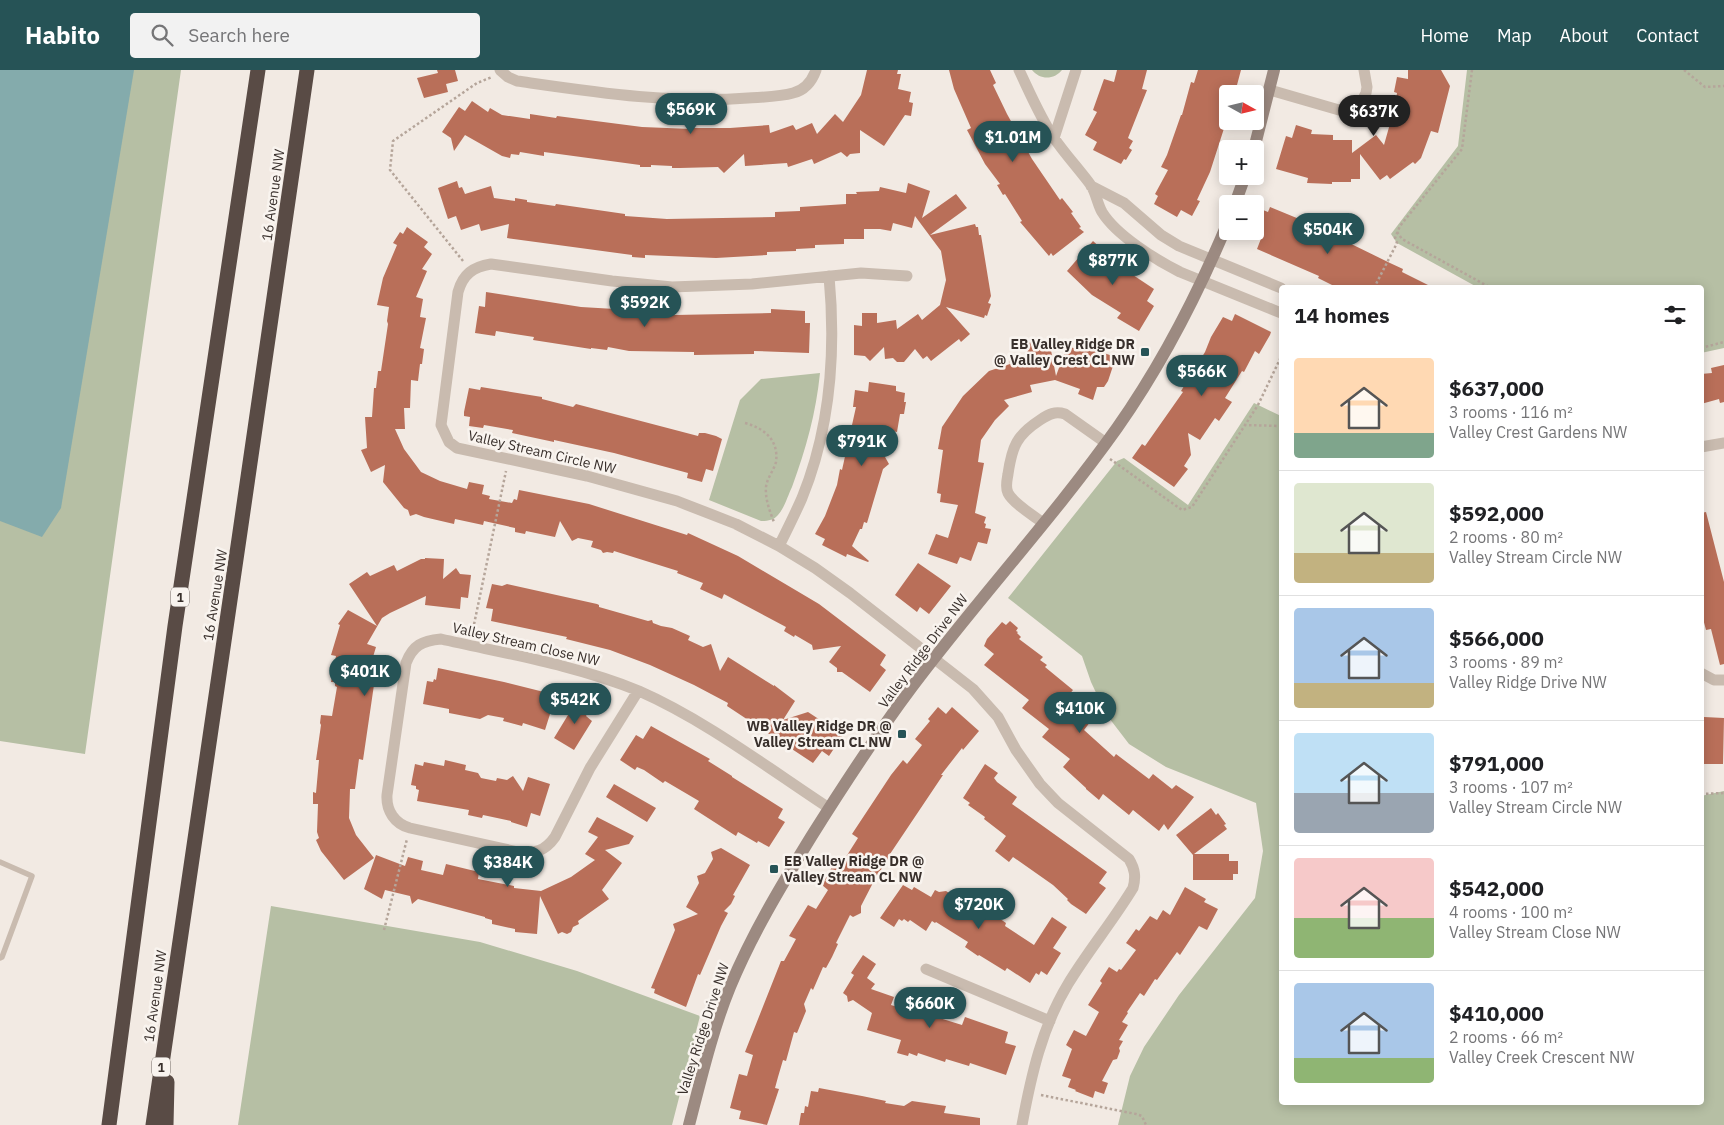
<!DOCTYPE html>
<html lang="en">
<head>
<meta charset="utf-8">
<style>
  :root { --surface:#fff; --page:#f2f2f2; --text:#202124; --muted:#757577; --line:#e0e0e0; --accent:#265356 }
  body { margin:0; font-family:"IBM Plex Sans",sans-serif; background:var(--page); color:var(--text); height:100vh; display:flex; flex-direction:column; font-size:19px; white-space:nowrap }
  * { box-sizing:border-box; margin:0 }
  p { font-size:16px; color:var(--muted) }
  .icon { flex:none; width:28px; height:28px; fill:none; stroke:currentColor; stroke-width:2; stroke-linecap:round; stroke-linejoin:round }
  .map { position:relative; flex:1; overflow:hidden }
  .sheet { position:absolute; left:1279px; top:215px; width:425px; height:820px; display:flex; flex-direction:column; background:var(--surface); border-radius:5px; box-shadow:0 2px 12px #0003 }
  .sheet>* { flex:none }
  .needle { width:32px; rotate:98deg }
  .buttons { position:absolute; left:1219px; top:15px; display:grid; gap:10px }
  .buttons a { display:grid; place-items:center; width:45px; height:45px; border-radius:5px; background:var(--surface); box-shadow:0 2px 12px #0003; font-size:25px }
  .price { position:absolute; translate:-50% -42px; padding:0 11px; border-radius:18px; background:var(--accent); color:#fff; font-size:16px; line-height:32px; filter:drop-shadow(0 1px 2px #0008) }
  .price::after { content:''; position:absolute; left:50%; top:30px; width:15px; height:11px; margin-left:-8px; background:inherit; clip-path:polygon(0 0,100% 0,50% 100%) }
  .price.active { background:#222; color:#fff }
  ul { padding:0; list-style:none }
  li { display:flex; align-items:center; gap:15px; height:125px; padding:0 15px }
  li+li { border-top:1px solid var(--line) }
  li span { display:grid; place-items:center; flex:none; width:140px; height:100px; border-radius:5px; color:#555 }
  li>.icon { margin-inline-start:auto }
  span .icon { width:60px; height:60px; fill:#fffc; stroke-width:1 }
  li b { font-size:21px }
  h2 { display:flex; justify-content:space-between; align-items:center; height:60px; padding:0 15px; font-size:21px }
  header { display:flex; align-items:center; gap:30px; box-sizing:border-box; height:70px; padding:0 25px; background:var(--accent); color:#fff }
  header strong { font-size:24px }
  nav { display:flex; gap:28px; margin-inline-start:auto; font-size:18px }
  .search { width:350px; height:45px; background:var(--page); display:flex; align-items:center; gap:12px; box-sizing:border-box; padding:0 18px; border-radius:5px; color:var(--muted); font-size:19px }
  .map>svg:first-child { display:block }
  .green { fill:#b6bfa4 }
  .water { fill:#84abac }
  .building { fill:#b96f59 }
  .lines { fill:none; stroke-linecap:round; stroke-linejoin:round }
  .path { stroke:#b5a59a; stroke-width:2.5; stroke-dasharray:2.5 2.5; stroke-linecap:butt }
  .lane { stroke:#c9bbaf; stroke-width:5.5 }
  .street { stroke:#c9bbaf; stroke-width:11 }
  .secondary { stroke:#9c8a81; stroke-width:12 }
  .highway { stroke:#594b45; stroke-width:15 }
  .poi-dot { fill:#265356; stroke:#f9f4ef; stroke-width:2 }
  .labels { text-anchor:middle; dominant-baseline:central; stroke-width:5; stroke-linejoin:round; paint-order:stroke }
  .shield { fill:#f9f4ef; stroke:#736b66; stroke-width:1 }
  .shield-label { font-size:12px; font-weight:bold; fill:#39302c }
  .street-label { font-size:14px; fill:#39302c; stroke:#f9f4ef }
  .poi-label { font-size:14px; font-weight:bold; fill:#39302c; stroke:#f9f4ef; text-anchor:end }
</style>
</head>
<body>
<header>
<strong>Habito</strong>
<div class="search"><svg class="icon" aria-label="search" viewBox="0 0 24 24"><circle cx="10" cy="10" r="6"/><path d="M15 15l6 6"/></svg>Search here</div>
<nav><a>Home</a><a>Map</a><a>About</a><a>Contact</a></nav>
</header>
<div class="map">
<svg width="1724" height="1055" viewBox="0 0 1724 1055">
  <rect width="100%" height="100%" fill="#f2eae3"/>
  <path class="green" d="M0 0H181L85 684 0 671Z
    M1032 0H1062C1054 10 1040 10 1032 0Z
    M1467 0H1724V278L1701 283V218L1477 217 1397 173 1391 164 1458 76Z
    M820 303C816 343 806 379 792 417 788 425 785 437 778 445 774 450 768 451 761 451L709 430 740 330 761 309Z
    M1254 333 1281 346V1032H1701V726L1724 721V1055H1118L1130 1006 1144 977 1179 925 1255 828 1263 781 1256 733 1166 697 1129 674 1106 644 1091 612 1082 586 1008 528 1117 391 1124 388 1188 435Z
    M271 836 480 872 577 901 700 946 672 1055H238Z"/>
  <path class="water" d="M0 0H134L61 438 42 467 0 451Z"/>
  <path class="building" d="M437 0H455L458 11 446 14 448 22 424 28 417 8 438 3Z
    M867 0H898L897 4H901L898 19 911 22 909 32 913 33 911 46 905 45 884 76 860 60V83L850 84 847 87 841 82 814 94 812 89 788 97 787 93 745 96 744 84 724 103 718 97 680 98H672V96L651 95V97H640V95L544 82V86L520 82 519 85 511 84 510 88 502 86 465 65 454 81 451 68 442 62 459 37 465 41 472 31 488 42 490 38 502 45 530 49V44L556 48 557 46 642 57 692 59V58H730L769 55 770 63 793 55 796 60 812 53 817 64 835 44 843 52 861 25Z
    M949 0H990L996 13 993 15 1007 44 1032 89 1060 130 1062 128 1073 142 1071 143 1081 157 1079 158 1084 162 1053 186 1051 183 1049 186 1020 152 1022 151 1005 124 1003 125 997 115 1000 114 985 94 967 60 971 58 954 19Z
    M1117 0H1147L1142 19 1147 20 1128 68 1133 71 1129 78 1132 80 1126 90 1124 89 1121 94 1093 80 1097 72 1085 65 1097 42 1093 40 1104 9 1114 12Z
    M1198 0H1241L1237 15 1234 17 1232 24H1228V46L1210 102 1197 130 1200 131 1192 146 1181 140 1177 147 1154 134 1158 126 1155 124 1168 100 1161 97 1167 85 1181 45H1182L1191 12 1194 13Z
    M1408 0H1441L1450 16 1438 63 1431 61 1421 88 1415 94 1413 92 1390 109 1387 105 1380 110 1360 84V109H1351V112H1332V114L1307 113 1308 108 1276 99 1286 66 1292 68 1296 55 1312 60 1311 64 1333 65V70H1352V83L1376 65 1384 75 1395 36 1397 23 1394 22 1397 7 1408 9Z
    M457 111 459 118 462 117 465 124 491 116 494 128 515 131V128L527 130V132L555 136 556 134 625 144V146L667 149 775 147V142L800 141V137L846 134V124H857L856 122 879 121 880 117 906 123 908 113 930 121 922 148 956 124 967 138 930 165 975 154 976 157H978L979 165H981L991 226 988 233 991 234 987 246 985 245 984 248 946 237 970 264 961 272 959 269 931 291 927 286 923 289 915 279 904 292H897L893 288 885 289 884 277 870 291 865 286 854 285V255L862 256V243H877V253L896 250 897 259 918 244 922 250 940 235 946 210 941 181 915 146 912 158 893 153 891 161 880 159H864V169H844V174L815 175V178L796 179V181L767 182V185L716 188 645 185V188L632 187V185L507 168 509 154 481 161 479 154 461 160 456 146 448 149 438 118Z
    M1270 137 1304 151 1303 155 1338 170 1339 168 1390 193 1403 199 1402 202 1434 218H1338L1318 208 1319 206 1257 179 1262 166 1254 163 1263 140 1268 142Z
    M407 157 428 172 424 177 432 184 422 199 427 201 416 227 423 229 420 247 426 248 420 278 424 279 422 294H420L418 311 411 310 410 338H404L405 359H395L404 379 421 402 440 411 467 419 469 412 484 415 482 424 490 426 489 429 512 433 514 429 517 430 519 420 589 434 687 465 688 463 738 486 819 534 886 585 880 595 886 600 870 622 842 602H837V598L829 592 841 576 813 580 812 575 795 565 794 567 784 561 786 557 724 524 722 529 700 519 703 513 677 503 678 501 614 481 613 483 607 482 603 483 601 480 591 477 593 471 578 468 572 471 560 451 555 467 526 461 525 464 515 462V458L484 451 483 455 455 449 454 454 424 447 416 444 410 446 408 440 404 438 383 412 385 395 371 402 361 380 367 378 365 347H372L374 318H376L378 301H381L388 254 387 251 389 237 377 235 383 208 397 175 393 173 400 162 403 164Z
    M1093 171 1116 192 1115 193 1154 219 1147 231 1154 236 1139 261 1117 248 1121 243 1092 225 1067 201Z
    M486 222 581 237 615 239 614 240 675 245 771 243V239L805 241V253H810L809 283 754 281V284L694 285V282L629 281 608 277 607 280 591 278V279L533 270 534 267 496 261 495 266 475 263 479 236 485 237Z
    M1235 244 1271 262 1270 265 1259 284 1255 281 1244 302 1242 301 1225 328 1232 332 1219 351 1215 348 1200 370 1188 363 1191 385 1184 396 1188 399 1174 417 1132 388 1142 374 1145 376 1183 322 1181 321 1205 282 1211 267 1223 247 1232 251Z
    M1037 269 1041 271 1049 270 1056 306 1067 276 1077 279 1079 275 1116 287 1108 311 1104 317H1097L1093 330 1078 324 1080 319 1055 310 1030 315 1032 322 1004 330 1009 336 995 350 981 370 978 392 984 393 975 443 986 447 984 453 986 454 985 458 991 459 987 474 978 472 971 491 960 487 957 494 928 484 936 464 948 468 958 435 940 432 941 424 937 423 943 380 938 379 942 357 963 326 989 301 1010 294 1009 290 1028 284 1026 275 1032 270Z
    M1724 295V332L1720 333 1719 329 1701 334V304L1712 303 1711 298Z
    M869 312 896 316V321L905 323 904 332H906L904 344H900L897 362 892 361 890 370H888L885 387 889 394 883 399 867 453 864 452 862 459H860L852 476 869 491 868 492 847 484 846 487 822 475 825 469 815 464 825 446 837 415 840 399 842 400 856 337H853L855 320 868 322Z
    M481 317 542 327V329L573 337 576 334 698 366 699 363H705L716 366 722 369 713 401 706 399 702 412 687 408 688 403 614 383 554 370V372L512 363 513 360 484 355 483 358 469 356 470 347 464 346V342L469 318 480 320Z
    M1706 442 1724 512V594L1720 595 1711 559 1706 560 1701 541V443Z
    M425 488 444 489 443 509 456 498 460 504 471 505 468 528 461 527 460 539 425 535 426 526 390 543 382 548 367 574 376 577 367 607 375 608 363 690 359 689 355 719H350L349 748 356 765 374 788 344 810 321 781 316 770 319 768 317 762 318 734H313V722L316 723 319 690H316L321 655 320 653 321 645 332 646 337 617 335 616V612H331L336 586 331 585 340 555 338 554 348 540 377 556 349 514 367 502 370 506 394 495 397 501 421 489H425Z
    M918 493 951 516 929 544 920 537 917 542 895 525Z
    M492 514 502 516 507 514 597 534 599 535V537L648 551 652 550 653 553 661 556 672 558 690 566 688 570 703 577 711 574 720 601 728 587 774 616V615L795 631 783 650 808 642 843 665 829 686 822 681 813 693 727 636 728 633 694 615 650 595 610 580 566 569 567 567 491 551 493 539 486 538Z
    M1010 551 1018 558 1016 561 1018 562 1017 563 1021 567 1019 569 1043 587 1040 590 1047 595 1045 597 1073 620 1068 626 1094 647 1084 660 1114 687 1116 684 1149 709 1153 704 1172 719 1176 715 1194 727 1168 760 1164 754 1159 761 1133 740 1129 745 1103 724 1099 730 1086 719V718L1063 697 1070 689 1042 667 1049 659 1022 638 1029 630 984 595 994 584 984 576 987 569 1002 552 1006 555Z
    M438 598 504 612 556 625 545 660 523 653 522 656 503 651 504 648 488 645 480 649 449 643V639L423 634 427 611 433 612 434 609 436 610Z
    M579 627 592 635 586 646 592 651 574 680 554 668Z
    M938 637 946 644 952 637 979 661 963 680 962 678 941 705H943L890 784 891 785 876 807 861 836V843L853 847 850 845 836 873 838 874 832 887 826 898 823 897 813 920 811 918 804 934 806 941 797 963 794 962 786 991 783 990 778 1007 775 1018 779 1019 767 1055 739 1049 741 1041 730 1038 739 1004 747 1006 753 985 745 982 781 891H784L796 869 789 866 808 835 816 839 828 820 822 815 829 802 839 787 844 790 858 768 852 764 891 705 903 690 907 694 922 675 915 669 930 651 928 649Z
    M1704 647 1724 648 1723 694H1701V660H1704Z
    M651 656 710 689 708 691 732 706V707L783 739 778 748 785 752 769 777 758 771 757 773 738 762 736 766 694 739 699 731 665 711 663 713 644 700 637 697 635 700 620 690 636 665 643 669Z
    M445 690 466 695 465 700 478 703 481 708 496 711 497 708 507 710 513 706 523 721 528 707 550 714 540 746 531 743 527 757 511 752V751L483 745 482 748 468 745 469 740 417 731 419 720 416 719V716L411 715 415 694 423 696 424 692 444 696Z
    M985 694 998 703 994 708 997 712 1017 727 1012 734 1107 802 1099 813 1106 818 1086 844 1071 834 1067 830 1068 829 1053 815 1013 787 1009 792 995 781 1006 766 984 749 985 747 968 735 970 733 963 728Z
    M614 714 656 738 647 752 606 727Z
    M1211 738 1216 745 1218 743 1226 754 1224 755 1227 759 1194 784H1229V791H1238V804H1233V810H1193V785L1176 765Z
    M597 747 634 766 629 774 605 780 622 793 602 820 609 829 578 851 579 854 573 857 571 862 567 864 562 862 558 864 540 826 537 864 515 862V859L492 854V850L485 848V847L418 829 412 834 410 826 385 820 382 829 364 819 376 785 405 796 408 787 423 791 421 800 443 805 446 794 479 802 478 809 514 816V818L541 821 571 807 595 790 585 784 598 767 588 762Z
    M721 778 750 795 733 825 735 826 731 834 724 841 728 843 721 856 700 905 698 904 686 937 654 923 655 919 651 918 675 860 673 854 698 844 686 837 699 813 697 806 705 803 713 789 711 782Z
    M903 815 912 820 914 817 931 827 935 820 939 822 946 821 961 831 965 827 978 824 979 829 988 835 986 839 1006 853 1005 856 1034 875 1052 847 1067 857 1053 878 1061 883 1047 905 1041 901 1039 905 1036 903 1030 913 1007 898 1005 901 979 885 978 886 965 877 968 872 936 852 935 853 932 851 926 861 910 850 908 852 904 849 902 851 899 849 894 857 880 848Z
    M1185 817 1206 829 1204 832 1218 839 1207 860 1199 856 1180 885 1177 882 1157 910 1155 909 1144 926 1140 923 1127 942 1128 943 1122 952 1128 955 1119 970 1123 971 1119 978 1120 981 1117 989 1113 990 1102 1011 1108 1013 1104 1024 1095 1021 1093 1028 1075 1021 1076 1020 1068 1017 1071 1009 1062 1006 1072 979 1066 975 1074 960 1086 966 1099 942 1088 935 1102 913 1100 911 1109 897 1117 902 1119 899 1121 900 1136 880 1126 873 1136 859 1139 861 1150 846 1157 850 1163 840 1170 845Z
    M863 885 876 894 867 908 875 914 871 919 894 927 891 935 932 948 933 946 962 955 965 947 1008 962 1005 973 1016 976 1006 1005 970 993 969 996 946 989 945 992 918 983 917 986 909 983 908 986 897 983 901 970 867 960 872 943 853 930 848 932 847 926 843 923 854 905 851 903Z
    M819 1018 862 1026 886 1031 885 1033 904 1036 912 1031 939 1035 946 1036 944 1043 980 1048V1055H799L801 1043H804L805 1036 808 1037 811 1021 818 1022Z"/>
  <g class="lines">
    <path class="path" d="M1684 0 1705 17 1724 16
      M1397 162 1402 169 1491 218
      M463 191 390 100 393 71 477 13 492 7
      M1374 218 1397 173 1395 168 1400 156 1462 79 1472 0
      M1701 278 1724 272
      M745 353C764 358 779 370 776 392 774 400 767 408 766 417 765 429 770 442 774 452
      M1244 355 1281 356
      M1110 389 1182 440 1192 437 1258 335 1281 287
      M472 564 506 401
      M1701 724 1724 723
      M384 860 407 769
      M1041 1025 1136 1044 1142 1046 1146 1055"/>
    <path class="lane" d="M0 792 32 806 2 887 0 888"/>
    <path class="street" d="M500 0 508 7 517 11C594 22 670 34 748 28 762 27 779 27 793 23 805 20 812 11 816 0
      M1019 0C1030 23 1040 47 1054 68 1065 84 1078 98 1090 114 1096 122 1097 133 1102 142 1116 165 1156 190 1180 202L1281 243
      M1270 20 1339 40 1351 39 1361 33 1366 23 1367 17 1364 0
      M1054 68 1076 0
      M1091 116 1124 133 1161 165 1179 176 1281 218
      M907 206 861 203 752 214 672 217 612 211 491 194C473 197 463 204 458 222L441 355 449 372 457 378 587 406 677 431 736 454 779 476 815 498 850 523 973 619 998 647 1016 680 1040 714 1058 733 1129 789C1135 799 1136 807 1133 818 1113 851 1088 881 1068 914 1042 957 1031 1006 1022 1055
      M1701 377 1724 373
      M1043 453C1034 446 1013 433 1008 423 1005 417 1007 410 1008 404 1012 376 1017 365 1040 350 1049 344 1055 341 1065 344L1106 373
      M779 476C787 460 795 444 802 428 831 357 836 281 829 206
      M1701 603 1714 610H1724
      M638 621 590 698 555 767C545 781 535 784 518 782L410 758C395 754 386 741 387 725L406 593C413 575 422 571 441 569 507 584 576 595 639 621 705 650 768 698 829 738
      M926 899 1050 951"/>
    <path class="secondary" d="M1254 79 1274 0
      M1235 134 1245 106
      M689 1055C701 1009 712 961 730 917 752 864 781 816 811 767 843 716 876 665 912 617 978 529 1053 448 1117 358 1162 294 1198 224 1228 152"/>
    <path class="highway" d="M109 1055 175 556 258 0
      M153 1055C204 703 257 352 307 0
      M166 1055 167 1012"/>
  </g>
  <g class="poi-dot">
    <rect x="1140" y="277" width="10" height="10" rx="2.5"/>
    <rect x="897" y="659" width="10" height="10" rx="2.5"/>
    <rect x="769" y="794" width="10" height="10" rx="2.5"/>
  </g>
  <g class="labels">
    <g class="shield">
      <rect x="171" y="517.5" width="18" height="19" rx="4"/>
      <rect x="152" y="987.5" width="18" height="19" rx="4"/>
    </g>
    <g class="shield-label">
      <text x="180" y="527">1</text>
      <text x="161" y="997">1</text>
    </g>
    <g class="street-label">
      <text transform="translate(273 125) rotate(-82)">16 Avenue NW</text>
      <text transform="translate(542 382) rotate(13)">Valley Stream Circle NW</text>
      <text transform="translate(215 525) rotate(-81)">16 Avenue NW</text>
      <text transform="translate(526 574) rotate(13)">Valley Stream Close NW</text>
      <text transform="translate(923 581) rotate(-53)">Valley Ridge Drive NW</text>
      <text transform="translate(155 926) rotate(-82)">16 Avenue NW</text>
      <text transform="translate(703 959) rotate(-72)">Valley Ridge Drive NW</text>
    </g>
    <g class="poi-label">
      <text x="1135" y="274">EB Valley Ridge DR<tspan x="1135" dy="16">@ Valley Crest CL NW</tspan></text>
      <text x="892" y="656">WB Valley Ridge DR @<tspan x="892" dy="16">Valley Stream CL NW</tspan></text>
      <text x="784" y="791" text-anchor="start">EB Valley Ridge DR @<tspan x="784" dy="16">Valley Stream CL NW</tspan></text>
    </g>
  </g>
</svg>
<div class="buttons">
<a><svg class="needle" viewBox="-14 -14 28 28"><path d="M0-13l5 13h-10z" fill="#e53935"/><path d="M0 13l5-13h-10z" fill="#757577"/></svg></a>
<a>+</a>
<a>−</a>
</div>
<b class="price" style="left:691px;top:65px">$569K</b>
<b class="price active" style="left:1374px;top:67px">$637K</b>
<b class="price" style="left:1013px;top:93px">$1.01M</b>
<b class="price" style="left:1328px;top:185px">$504K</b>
<b class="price" style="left:1113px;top:216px">$877K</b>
<b class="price" style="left:645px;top:258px">$592K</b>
<b class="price" style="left:1202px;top:327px">$566K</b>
<b class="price" style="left:862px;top:397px">$791K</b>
<b class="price" style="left:365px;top:627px">$401K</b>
<b class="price" style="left:575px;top:655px">$542K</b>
<b class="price" style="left:1080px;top:664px">$410K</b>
<b class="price" style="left:508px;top:818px">$384K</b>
<b class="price" style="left:979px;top:860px">$720K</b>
<b class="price" style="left:930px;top:959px">$660K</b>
<section class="sheet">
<h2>14 homes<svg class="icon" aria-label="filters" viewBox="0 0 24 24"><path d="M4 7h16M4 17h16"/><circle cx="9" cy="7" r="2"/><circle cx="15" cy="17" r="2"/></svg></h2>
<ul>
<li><span style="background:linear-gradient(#ffd9b3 75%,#7fa58c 0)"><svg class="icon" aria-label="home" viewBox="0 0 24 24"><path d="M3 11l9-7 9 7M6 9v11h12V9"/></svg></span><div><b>$637,000</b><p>3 rooms · 116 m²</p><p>Valley Crest Gardens NW</p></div></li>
<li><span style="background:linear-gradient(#dfe7d0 70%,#c2b280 0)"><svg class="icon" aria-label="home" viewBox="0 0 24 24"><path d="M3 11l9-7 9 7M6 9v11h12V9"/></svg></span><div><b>$592,000</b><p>2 rooms · 80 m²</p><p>Valley Stream Circle NW</p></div></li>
<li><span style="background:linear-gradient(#a9c7e8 75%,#c2b280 0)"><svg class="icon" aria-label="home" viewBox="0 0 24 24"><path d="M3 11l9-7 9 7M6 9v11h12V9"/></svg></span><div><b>$566,000</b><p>3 rooms · 89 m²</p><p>Valley Ridge Drive NW</p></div></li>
<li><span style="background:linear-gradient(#bfe0f5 60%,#9aa5b1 0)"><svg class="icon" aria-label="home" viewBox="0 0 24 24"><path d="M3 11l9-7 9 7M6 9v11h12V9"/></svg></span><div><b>$791,000</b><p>3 rooms · 107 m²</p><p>Valley Stream Circle NW</p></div></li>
<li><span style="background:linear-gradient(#f6c9c9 60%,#8fb573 0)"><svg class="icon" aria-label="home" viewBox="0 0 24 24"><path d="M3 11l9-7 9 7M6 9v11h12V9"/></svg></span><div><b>$542,000</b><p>4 rooms · 100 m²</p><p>Valley Stream Close NW</p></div></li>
<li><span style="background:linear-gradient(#a9c7e8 75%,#8fb573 0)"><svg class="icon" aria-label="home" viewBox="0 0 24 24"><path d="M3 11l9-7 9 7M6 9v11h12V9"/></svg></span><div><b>$410,000</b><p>2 rooms · 66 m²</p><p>Valley Creek Crescent NW</p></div></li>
</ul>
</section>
</div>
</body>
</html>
